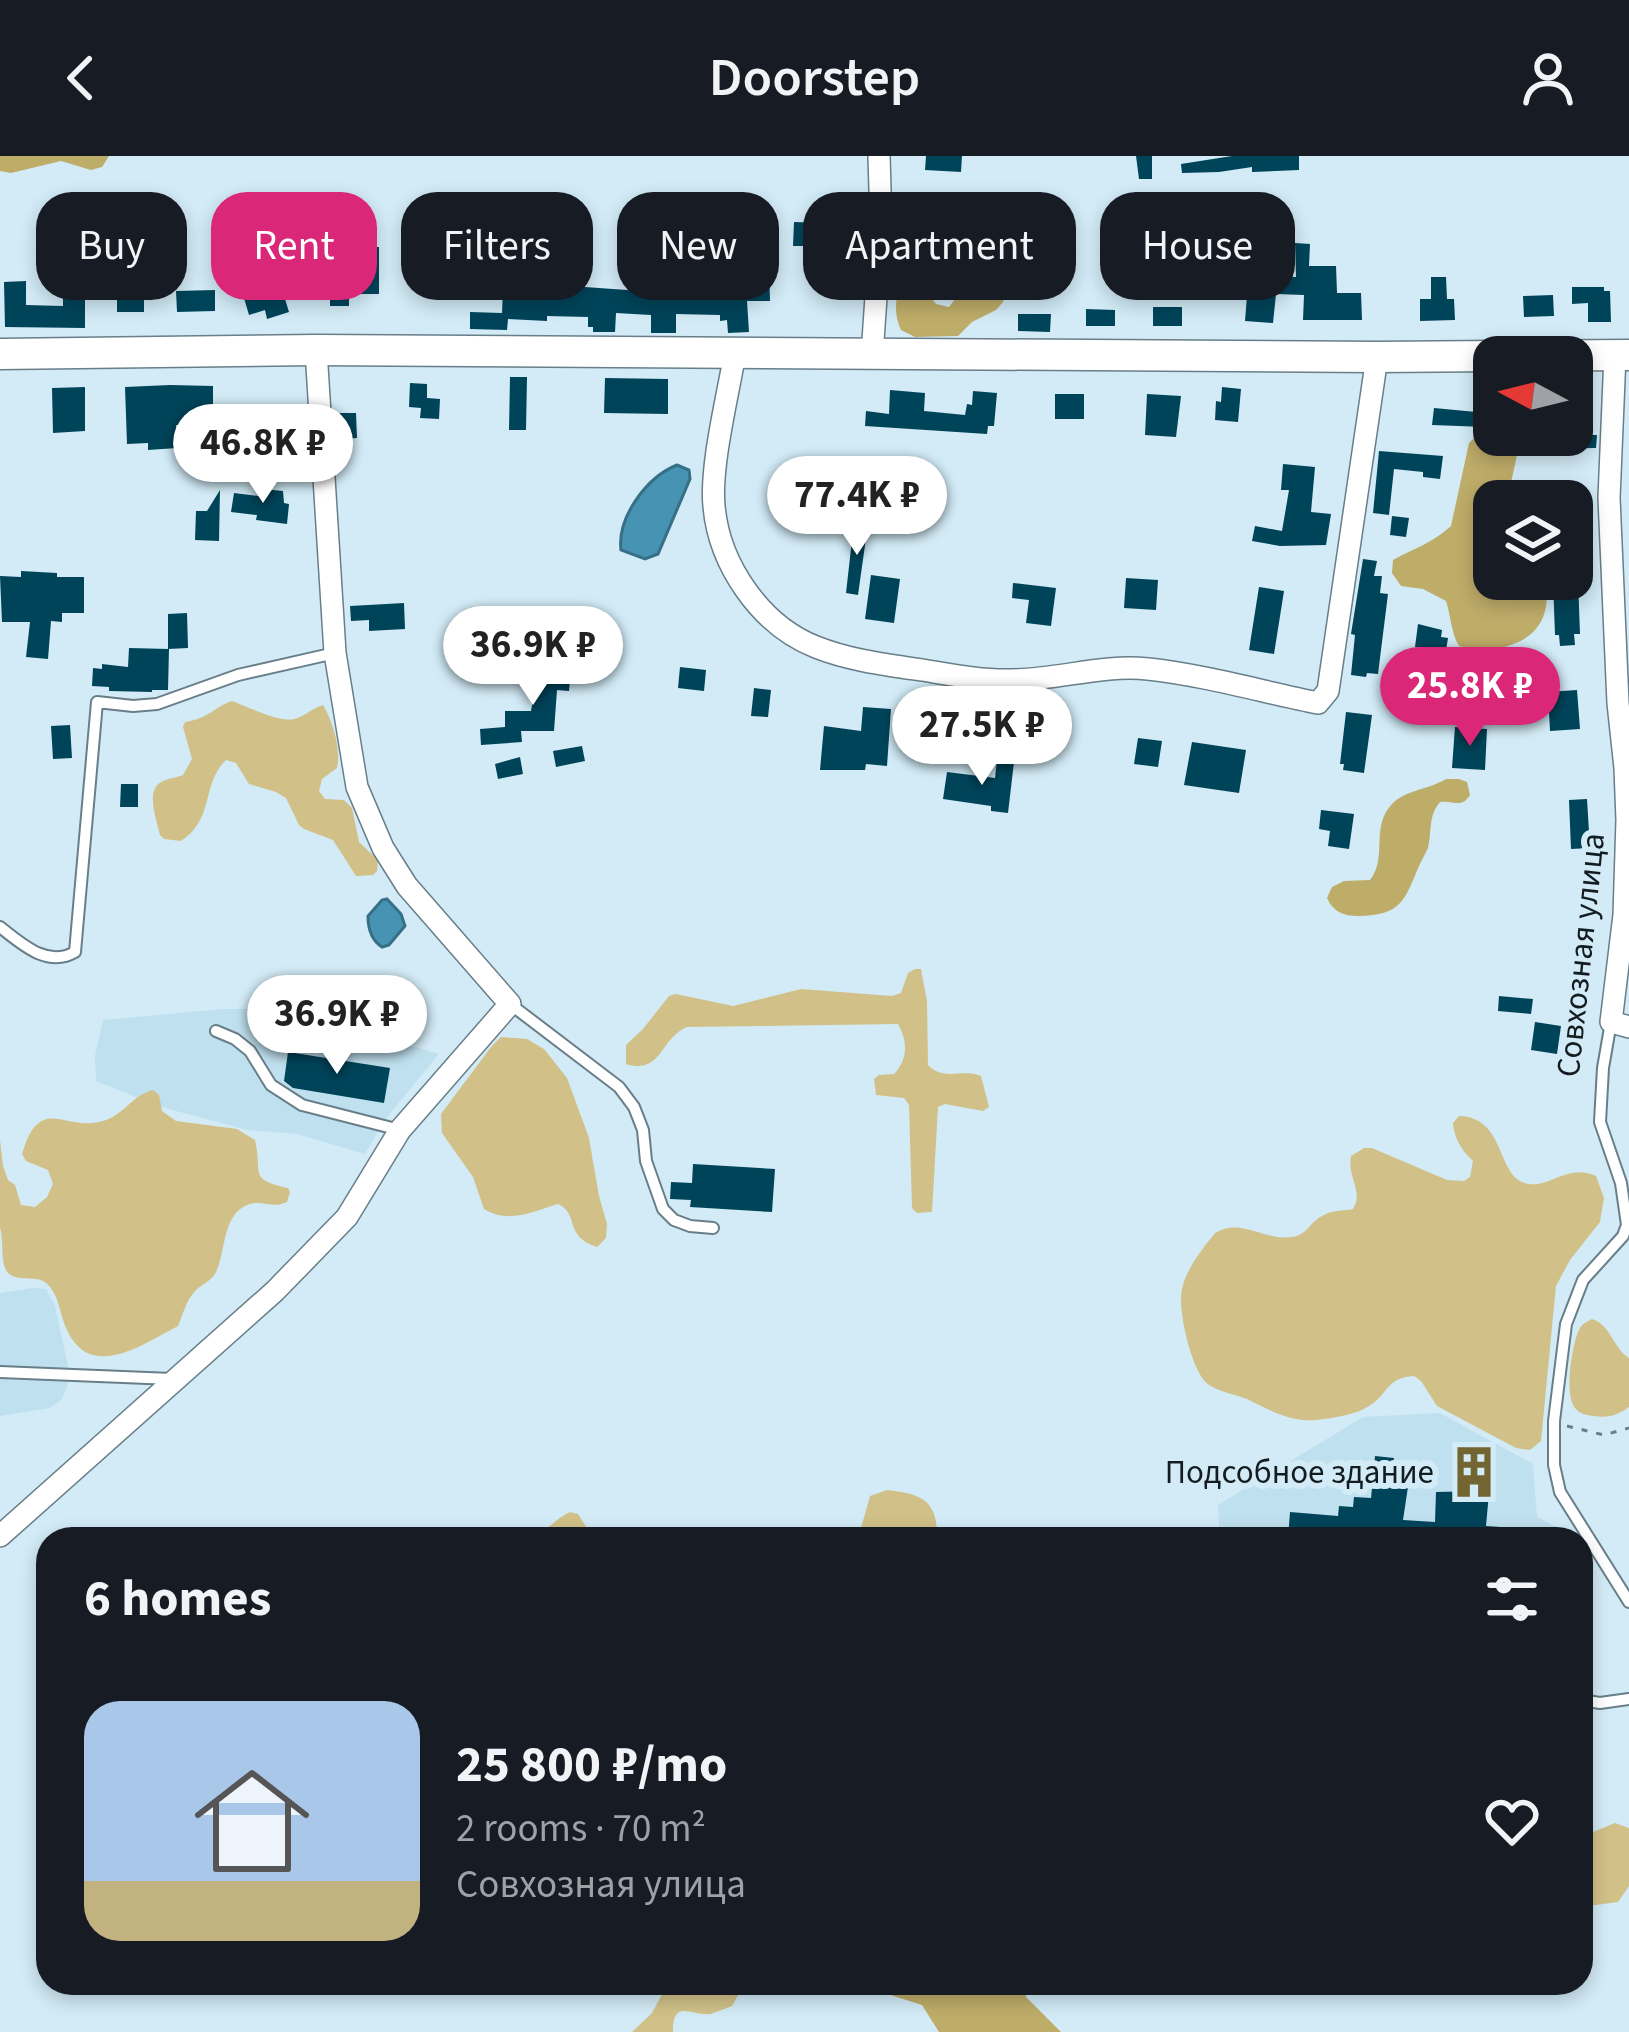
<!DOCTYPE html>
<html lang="en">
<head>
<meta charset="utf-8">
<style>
  :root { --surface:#171b24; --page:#242831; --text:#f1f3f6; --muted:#9ea1a6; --accent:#db2777 }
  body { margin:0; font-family:"Source Sans 3",sans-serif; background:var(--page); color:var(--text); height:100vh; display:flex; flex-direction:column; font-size:45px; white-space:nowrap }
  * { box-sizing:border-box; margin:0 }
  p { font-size:39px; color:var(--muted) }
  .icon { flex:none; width:66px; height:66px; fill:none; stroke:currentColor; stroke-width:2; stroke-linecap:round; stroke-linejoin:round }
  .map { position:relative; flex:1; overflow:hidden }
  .sheet { position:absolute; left:36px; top:1371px; width:1557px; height:468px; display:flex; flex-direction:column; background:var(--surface); border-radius:36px; box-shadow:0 6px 18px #0003 }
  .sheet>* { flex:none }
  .banner { position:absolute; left:36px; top:36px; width:1557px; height:108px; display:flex; gap:24px }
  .needle { width:78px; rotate:277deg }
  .tools { position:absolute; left:1473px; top:180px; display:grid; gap:24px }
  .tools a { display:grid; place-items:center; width:120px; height:120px; border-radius:24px; background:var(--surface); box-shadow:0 6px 18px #0003; font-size:60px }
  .price { position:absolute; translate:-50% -102px; padding:0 27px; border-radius:42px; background:#fff; color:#222; font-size:39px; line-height:78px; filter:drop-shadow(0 3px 6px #0008) }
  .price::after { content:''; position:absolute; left:50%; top:72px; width:36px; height:27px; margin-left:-18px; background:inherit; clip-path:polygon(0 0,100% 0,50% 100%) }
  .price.current { background:var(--accent); color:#fff }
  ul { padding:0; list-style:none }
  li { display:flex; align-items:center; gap:36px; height:300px; padding:0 48px }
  li span { display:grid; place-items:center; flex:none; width:336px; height:240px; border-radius:36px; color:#555 }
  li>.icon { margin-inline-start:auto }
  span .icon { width:144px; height:144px; fill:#fffc; stroke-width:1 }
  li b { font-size:51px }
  h2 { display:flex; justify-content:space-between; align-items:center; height:144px; padding:0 48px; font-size:51px }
  .pill { padding:0 42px; border-radius:36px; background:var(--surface); box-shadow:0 6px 18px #0003; font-size:42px; line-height:108px }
  .pill.current { background:var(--accent); color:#fff }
  header { display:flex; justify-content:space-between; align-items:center; height:156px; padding:0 48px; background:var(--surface); font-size:54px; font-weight:600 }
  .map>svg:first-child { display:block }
  .built { fill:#bfe0ef }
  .green { fill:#d1c188 }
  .forest { fill:#beac69 }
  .water { fill:#4693b3; stroke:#376f87; stroke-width:3 }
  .building { fill:#00445a }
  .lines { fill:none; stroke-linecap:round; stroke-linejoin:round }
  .service-casing { stroke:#687e88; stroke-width:14 }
  .minor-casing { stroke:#687e88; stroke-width:24 }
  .secondary-casing { stroke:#687e88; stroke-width:33 }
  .path { stroke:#6b7c83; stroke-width:3; stroke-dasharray:6 9; stroke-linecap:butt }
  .service { stroke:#fff; stroke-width:10 }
  .minor { stroke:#fff; stroke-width:21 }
  .secondary { stroke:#fff; stroke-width:30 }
  .labels { text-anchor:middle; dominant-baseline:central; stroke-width:12; stroke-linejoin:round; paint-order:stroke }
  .street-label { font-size:33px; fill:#131c20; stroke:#d2ebf6 }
  .poi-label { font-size:33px; fill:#131c20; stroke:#d2ebf6; text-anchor:end }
</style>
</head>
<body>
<header><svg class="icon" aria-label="back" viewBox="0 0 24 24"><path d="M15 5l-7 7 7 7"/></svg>Doorstep<svg class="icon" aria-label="person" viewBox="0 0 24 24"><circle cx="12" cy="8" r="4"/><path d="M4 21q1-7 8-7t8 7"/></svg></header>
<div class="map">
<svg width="1629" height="1876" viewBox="0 0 1629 1876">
  <rect width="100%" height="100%" fill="#d2ebf6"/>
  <path class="built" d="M223 853H285L439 898 384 965 365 998 297 978 248 974 161 951 96 925 95 900 103 864Z
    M33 1132 46 1133 55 1150 68 1210V1228L62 1243 50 1252 0 1260V1137Z
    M1440 1257 1533 1308 1537 1361 1555 1370 1562 1383H1220L1218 1349 1363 1261Z"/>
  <path class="green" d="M232 545C246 550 280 567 294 563 304 561 312 552 323 549 333 566 341 592 337 612L322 623 319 635 325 643 344 644 352 652 359 686 378 704 377 715 373 719 356 720 333 684 304 673 299 669 286 642 276 636 249 628 236 607 226 604C201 628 215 663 181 685L164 683 160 679C157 664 145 636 161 626 168 622 176 622 183 619L192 603 183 571 185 566C210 562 212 552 232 545Z
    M915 813H921L927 845 928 909C944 926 963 912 981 920L989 951 983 955 945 948 938 951 932 1056 917 1057 912 1052 909 949 904 942 876 939 874 923 879 919 894 918C908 903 908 886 898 868L687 871C660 882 662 919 626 908V889L643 873 669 840 676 838 733 850 801 833 892 840 901 837 908 817Z
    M501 881 527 883 544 893 567 922 589 982 599 1040 607 1068 606 1082 597 1091C563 1080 580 1058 558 1048 532 1056 508 1068 484 1053L473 1021 442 977 441 958 491 891Z
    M153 934 159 939 162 955 176 965 237 973 255 984C263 1017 247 1023 288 1032L290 1036 287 1046C273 1053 263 1044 250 1048 222 1056 226 1096 216 1116 212 1125 202 1128 195 1135 186 1145 183 1158 178 1170 143 1188 91 1226 67 1174 60 1160 60 1143 50 1131 39 1116 20 1128 8 1117 0 1108 4 1084 0 1072V984L3 1010 8 1024 15 1029 21 1049 35 1051 47 1041 53 1028 48 1014 26 1005 22 998C41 934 66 979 106 964 125 957 133 939 153 934Z
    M1459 960C1504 961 1497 1015 1522 1026 1547 1037 1565 1006 1596 1020L1604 1042 1600 1066 1570 1104 1556 1130 1541 1285 1530 1294 1516 1292 1437 1250 1421 1225 1414 1220C1385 1222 1389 1238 1369 1250 1357 1258 1339 1261 1324 1263 1297 1268 1277 1258 1253 1246 1239 1238 1223 1238 1209 1229 1192 1218 1177 1153 1182 1133 1186 1113 1203 1092 1215 1077 1241 1061 1264 1085 1292 1081 1308 1079 1310 1065 1324 1059 1332 1054 1343 1055 1353 1053 1364 1035 1347 1022 1351 1000L1364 992H1372L1447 1024 1464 1025 1470 1021 1473 1005C1462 995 1454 982 1453 967Z
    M1592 1163C1611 1169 1613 1192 1629 1202V1251C1616 1260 1608 1262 1593 1260 1586 1259 1580 1258 1575 1252 1564 1239 1572 1191 1578 1176 1582 1167 1585 1167 1592 1163Z
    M887 1334C922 1338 938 1344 937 1383H858L870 1340Z
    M570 1356 578 1358 594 1383H494L509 1376 533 1382C547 1375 555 1363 570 1356Z
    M1615 1667 1629 1672V1730L1618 1746 1581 1751V1681Z
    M668 1827H745L732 1850C731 1851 712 1857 711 1858 690 1860 673 1842 673 1876H632L652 1857Z"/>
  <path class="forest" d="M0 0H109L102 11 91 14 61 5 11 17 0 15Z
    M994 94 1007 99 1009 115 1003 146 996 154 972 166 958 180 915 181 901 174C893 158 894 134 908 123L919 124 936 148 949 151 955 143 950 124 954 112 973 108Z
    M1484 272H1494V279H1512L1517 299 1507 345H1494V423H1538C1546 432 1548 438 1546 450 1540 490 1493 499 1459 490 1451 477 1451 460 1446 445L1423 433 1401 430 1392 417 1393 404C1413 393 1434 386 1451 370L1469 287Z
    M1446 623H1459L1467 626 1470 639C1461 653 1454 644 1440 646 1428 660 1432 675 1428 692 1426 696 1421 706 1419 710 1404 745 1402 759 1358 760 1344 760 1333 756 1327 742L1332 731 1344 725 1370 724C1388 702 1370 671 1392 648 1407 633 1428 634 1446 623Z
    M880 1827H1026V1841L1061 1876H939L922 1849 878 1835Z"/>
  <path class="water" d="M677 309 689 314 690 323 658 398 645 403 621 394C617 361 647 321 677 309Z
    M387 743 401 758 405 770 389 789 382 791C371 784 368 772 368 760L382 744Z
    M343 857 369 860 380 876 377 879 338 869 334 865 335 861Z"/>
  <path class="building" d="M926 0H962L961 16 925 14Z
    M1136 0H1152V23H1139Z
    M1232 0H1299V14L1252 16V11L1219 16 1182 17 1181 8Z
    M466 52H496V95H465V86L442 85V66L465 67Z
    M794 66 827 67 826 90H793Z
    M1295 87 1310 88 1309 110H1336L1337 137H1361L1362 164H1303L1304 139 1276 138 1273 167 1245 165 1247 140 1259 141 1261 119 1296 121Z
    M360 91H379V138H349V150H330V100L360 99Z
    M504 108 543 110V114H548L547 120 586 121 585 131 725 141 726 112 769 110 770 145H747L749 176 728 177 727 164 720 165V159L676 158V177H651V159L616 157 615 176H593V171H588V161L547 160V165L508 163 507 174 470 173V156L502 157Z
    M278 120 289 156 267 163 265 154 249 159 241 132Z
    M117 121H144V156H117Z
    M1431 121H1446L1447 143H1454L1455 164 1420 165V143H1431Z
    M63 124H81V142H85V172L5 171 4 126 26 125V149L63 150Z
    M1572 131H1604V135H1610L1611 166H1588V147L1572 148Z
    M215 134V155L177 156 176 135Z
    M1553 139 1554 160 1524 161 1523 140Z
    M1153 151H1182V170H1153Z
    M1086 153 1115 154V170H1086Z
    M1018 158H1051L1050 176 1018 175Z
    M510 221H527L526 274H509Z
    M605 222 668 223V258L604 257Z
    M410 227 427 228V242L440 243 439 263 420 262 421 252 409 251Z
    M170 229 213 230V251H227L228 320H213L211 269H176L177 292 148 294V287L127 288 125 231Z
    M85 231V275L53 277 52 232Z
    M1222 231 1241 233 1238 266 1215 264 1216 245 1221 246Z
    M890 234 925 237 924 255 965 259 967 248 972 249 973 235 997 237 994 270H988L987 278 865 270 866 255 889 258Z
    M1572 237H1585L1586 279H1597L1596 292 1539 293V279H1572Z
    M1055 238H1084V263H1055Z
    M1147 238 1181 240 1176 281 1145 279Z
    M1434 252 1487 257 1485 271 1432 269Z
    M340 257H356L357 282 341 283Z
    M1379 295 1443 300 1440 323 1423 321V316L1394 313 1389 359 1373 357Z
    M1283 308 1315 311 1311 356 1331 358 1326 389 1280 390 1252 385 1255 370 1282 375 1289 334H1281Z
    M263 333 283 335 284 347 289 348 287 368 256 364 257 359 231 356 234 337 259 340 262 339Z
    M220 334 219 385 195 384 196 355H207Z
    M1392 360 1409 362 1406 381 1390 379Z
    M854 366 868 368 858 439 846 437Z
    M1363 403 1377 405 1374 420H1382L1380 437 1388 438 1378 518 1367 517 1366 521 1351 519 1355 479 1351 478Z
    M21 415 57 417V421H84V457H62V466L51 465 48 503 26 501 30 466H2L0 420 21 421Z
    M871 419 900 423 894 467 865 463Z
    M1126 422 1158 424 1156 454 1124 452Z
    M1578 424 1580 478H1574L1575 489 1560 490 1559 479H1555L1553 425Z
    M1013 427 1056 432 1051 470 1026 467 1029 444 1012 442Z
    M1259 431 1284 435 1274 498 1249 494Z
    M404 447 405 473 369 475V464L351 465 350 450Z
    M187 457 188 492 168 493V458Z
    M1418 468 1442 474 1441 481 1448 482 1445 501 1469 502 1466 536 1448 538 1446 564 1425 563 1426 546 1421 545 1424 492 1415 491Z
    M129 492 169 493 168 534H152V536L109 535V531L92 530 93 512 102 513V508L128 511Z
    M539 508 571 511 569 535 557 534 554 575H521L522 586 481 589 480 573 505 571V555H531Z
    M680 511 706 514 704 535 678 532Z
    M754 532 771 534 768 561 751 560Z
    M1577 534 1580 573 1550 575 1548 536Z
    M863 551 891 553 887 610 866 608 865 614H820L824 570 861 575Z
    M1346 556 1372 559 1364 617 1343 614 1344 608H1340Z
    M1016 568 1045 572 1041 604 1012 601Z
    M70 569 72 602 53 603 51 570Z
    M1455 571 1487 573 1485 614 1452 612Z
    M1138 582 1162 585 1158 611 1134 608Z
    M1192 586 1246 594 1239 637 1184 629Z
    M582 590 585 605 556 611 553 595Z
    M520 601 523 618 498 623 495 608Z
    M997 604 1014 606 1008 657 991 655V650L943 643 947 616 995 622Z
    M121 628H138V651H120Z
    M1587 643 1590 692 1571 693 1569 644Z
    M1321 654 1354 658 1349 693 1328 690 1330 675 1319 673Z
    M1499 840 1533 843 1531 858 1498 855Z
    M1535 866 1561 870 1557 898 1531 894Z
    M288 896 390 912 384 947 293 932 284 925Z
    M693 1008 775 1013 772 1056 690 1051 691 1044 670 1043 671 1026 692 1027Z
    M1375 1300 1394 1302 1392 1322 1409 1324 1403 1364 1435 1366 1436 1336 1481 1335 1489 1337 1486 1370 1515 1372V1383H1288L1290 1356 1338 1360 1339 1350 1353 1351 1354 1341 1371 1342Z"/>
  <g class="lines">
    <g class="service-casing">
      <path id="service" d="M0 771C22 788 47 812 75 796L97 546 133 550 157 548 238 519 335 497
        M510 848 619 931 634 951 643 974 646 1005 663 1053 674 1064 690 1070 713 1072
        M1611 866 1603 912 1600 966 1621 1027 1627 1069 1623 1080 1583 1124 1566 1168 1554 1265V1309L1560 1336 1629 1446
        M216 875 235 883 250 895 271 929 302 949 400 974
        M0 1216 172 1223
        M1581 1544 1600 1547 1629 1543"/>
    </g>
    <g class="minor-casing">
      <path id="minor" d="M735 197C728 239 710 310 714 350 719 408 760 469 816 491 848 504 887 509 922 514 952 519 982 525 1012 524 1058 524 1102 508 1148 513 1204 519 1263 536 1318 547L1328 535 1377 201
        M872 199 881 69 879 0
        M1615 199 1609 342 1618 547 1625 612 1627 664 1624 759 1611 866 1629 871
        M0 1380 275 1135 347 1061 400 974 510 848 407 730 383 692 357 631 335 497 316 194"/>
    </g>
    <g class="secondary-casing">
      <path id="secondary" d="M0 198 316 194 1377 201 1629 199"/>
    </g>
    <path class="path" d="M1567 1270 1604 1279 1629 1272"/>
    <use href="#service" class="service"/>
    <use href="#minor" class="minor"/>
    <use href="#secondary" class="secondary"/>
  </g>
  <defs>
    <g id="building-bare" transform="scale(4.14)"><path d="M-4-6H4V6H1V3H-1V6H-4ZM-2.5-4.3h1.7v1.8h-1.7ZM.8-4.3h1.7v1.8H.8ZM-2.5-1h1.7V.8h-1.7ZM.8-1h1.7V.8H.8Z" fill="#736532" stroke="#d2ebf6" stroke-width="2.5" paint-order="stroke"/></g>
  </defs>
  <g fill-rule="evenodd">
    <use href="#building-bare" x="1474" y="1316"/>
  </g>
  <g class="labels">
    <g class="street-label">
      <text transform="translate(1581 799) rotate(-84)">Совхозная улица</text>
    </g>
    <g class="poi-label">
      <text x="1434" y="1316">Подсобное здание</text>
    </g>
  </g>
</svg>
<div class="tools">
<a><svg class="needle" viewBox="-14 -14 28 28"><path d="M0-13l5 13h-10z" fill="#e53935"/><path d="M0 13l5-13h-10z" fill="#9ea1a6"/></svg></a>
<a><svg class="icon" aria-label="layers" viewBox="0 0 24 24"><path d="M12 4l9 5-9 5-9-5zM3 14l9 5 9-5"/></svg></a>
</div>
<b class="price" style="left:263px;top:350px">46.8K ₽</b>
<b class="price" style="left:857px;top:402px">77.4K ₽</b>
<b class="price" style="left:533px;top:552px">36.9K ₽</b>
<b class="price current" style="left:1470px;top:593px">25.8K ₽</b>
<b class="price" style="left:982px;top:632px">27.5K ₽</b>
<b class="price" style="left:337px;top:921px">36.9K ₽</b>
<div class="banner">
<a class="pill">Buy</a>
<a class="pill current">Rent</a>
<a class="pill">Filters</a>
<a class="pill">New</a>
<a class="pill">Apartment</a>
<a class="pill">House</a>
</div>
<section class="sheet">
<h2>6 homes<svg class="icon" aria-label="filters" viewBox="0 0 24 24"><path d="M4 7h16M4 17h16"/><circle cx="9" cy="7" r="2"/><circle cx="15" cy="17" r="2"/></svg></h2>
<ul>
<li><span style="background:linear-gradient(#a9c7e8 75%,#c2b280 0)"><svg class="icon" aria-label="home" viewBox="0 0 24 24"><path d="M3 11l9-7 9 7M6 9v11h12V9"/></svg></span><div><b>25 800 ₽/mo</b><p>2 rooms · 70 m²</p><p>Совхозная улица</p></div><svg class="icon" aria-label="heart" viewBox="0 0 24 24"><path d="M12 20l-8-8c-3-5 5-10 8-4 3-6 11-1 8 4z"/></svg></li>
</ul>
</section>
</div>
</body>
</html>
